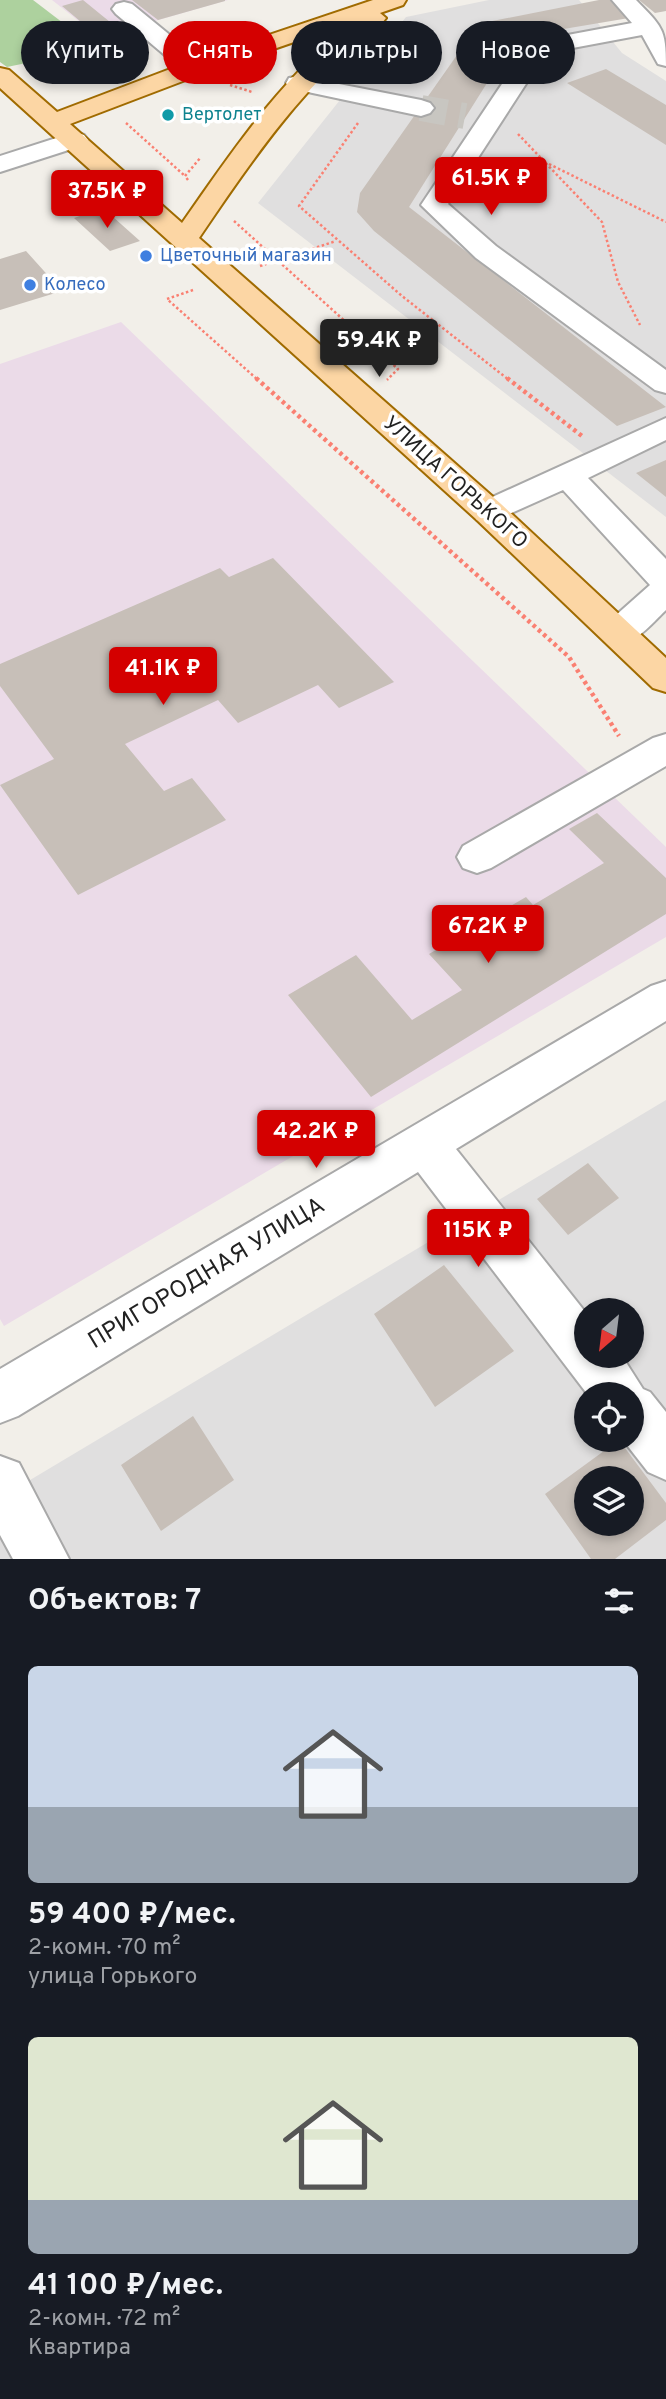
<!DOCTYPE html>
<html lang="ru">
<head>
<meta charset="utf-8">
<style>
  :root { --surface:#171b24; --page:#242831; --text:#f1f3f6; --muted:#9ea1a6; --accent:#d40000 }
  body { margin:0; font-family:Overpass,sans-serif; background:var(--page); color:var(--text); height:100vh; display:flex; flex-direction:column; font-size:26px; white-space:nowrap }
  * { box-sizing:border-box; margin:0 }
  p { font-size:23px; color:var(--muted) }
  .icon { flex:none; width:38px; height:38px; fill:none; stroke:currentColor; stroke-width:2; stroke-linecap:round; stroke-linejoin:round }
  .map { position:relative; height:1559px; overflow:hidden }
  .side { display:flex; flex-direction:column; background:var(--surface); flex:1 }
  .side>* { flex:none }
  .banner { position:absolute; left:21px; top:21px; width:625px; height:63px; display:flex; gap:14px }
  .needle { width:46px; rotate:208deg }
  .fabs { position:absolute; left:574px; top:1298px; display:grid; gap:14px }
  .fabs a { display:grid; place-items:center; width:70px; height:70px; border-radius:50%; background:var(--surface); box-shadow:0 4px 10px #0003; font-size:35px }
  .price { position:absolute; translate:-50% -60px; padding:0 16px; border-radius:7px; background:var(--accent); color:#fff; font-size:23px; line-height:46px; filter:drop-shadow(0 2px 4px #0008) }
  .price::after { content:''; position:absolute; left:50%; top:42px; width:21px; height:16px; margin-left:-10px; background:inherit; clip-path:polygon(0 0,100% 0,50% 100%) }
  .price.on { background:#222; color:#fff }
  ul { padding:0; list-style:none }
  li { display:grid; align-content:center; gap:14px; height:371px; padding:0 28px }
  li span { display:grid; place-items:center; height:217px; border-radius:10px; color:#555 }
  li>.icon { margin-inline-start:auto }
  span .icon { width:126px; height:126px; fill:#fffc; stroke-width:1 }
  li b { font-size:30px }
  h2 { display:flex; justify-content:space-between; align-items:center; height:84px; padding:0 28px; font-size:30px }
  .chip { padding:0 24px; border-radius:32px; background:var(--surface); box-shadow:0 4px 10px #0003; font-size:24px; line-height:63px }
  .chip.on { background:var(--accent); color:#fff }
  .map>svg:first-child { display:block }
  .residential { fill:#e0dfdf; fill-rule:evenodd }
  .industrial { fill:#ebdbe8 }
  .forest { fill:#add19e }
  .building { fill:#c7bfb8; fill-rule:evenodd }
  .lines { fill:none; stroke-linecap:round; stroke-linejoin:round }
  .minor-tunnel { stroke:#c8c6c1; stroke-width:26; stroke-dasharray:26 13; stroke-linecap:butt }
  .minor-casing { stroke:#a9a9a9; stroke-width:4 }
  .major-casing { stroke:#a06b00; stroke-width:4 }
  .path-far1 { stroke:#fa8072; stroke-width:2.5; stroke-dasharray:2.5 2.5; stroke-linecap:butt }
  .path { stroke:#fa8072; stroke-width:4.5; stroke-dasharray:3.5 3.5; stroke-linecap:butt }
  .minor { fill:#fff; fill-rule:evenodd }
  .major { fill:#fcd6a4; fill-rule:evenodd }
  .culture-dot { fill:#0f9aa8; stroke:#fff; stroke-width:2.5 }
  .shop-dot { fill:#3f7fe0; stroke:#fff; stroke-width:2.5 }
  .labels { text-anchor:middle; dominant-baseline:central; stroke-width:7; stroke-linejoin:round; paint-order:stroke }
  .far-culture-label { font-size:18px; fill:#0d838f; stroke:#fff; text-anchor:start }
  .far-shop-label { font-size:18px; fill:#366cbe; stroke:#fff; text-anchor:start }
  .street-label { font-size:21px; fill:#222; stroke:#fff }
  .near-street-label { font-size:24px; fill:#222; stroke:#fff }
</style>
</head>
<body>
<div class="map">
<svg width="666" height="1559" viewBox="0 0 666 1559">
  <rect width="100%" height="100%" fill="#f2efe9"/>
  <path class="residential" d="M489 0H579L622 53 666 81V517L258 203 406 17Z
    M666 1100V1559H0V1498ZM586 1311H632V1356H586ZM586 1395H632V1440H586ZM586 1479H632V1524H586Z"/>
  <path class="industrial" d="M52 0H228L99 37Z
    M121 322 666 847V937L4 1326 0 1319V364Z"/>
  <path class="forest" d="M0 0H33L88 42 65 55 7 67 0 62Z"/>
  <path class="building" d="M83 0 121 31 99 37 62 6Z
    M132 0H225V1L158 20Z
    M599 0H615L635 17 516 37 409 207 666 407 617 426 374 231 357 212 360 193 469 38 487 22Z
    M639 0H666V11L655 13Z
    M606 69 666 105V145L567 83Z
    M103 208 140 241 110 251 74 218Z
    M26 251 62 291 0 310V259Z
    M666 460V497L636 473Z
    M273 558 394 682 339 708 318 685 238 723 218 700 125 744 164 791 192 778 226 820 78 895 0 785 54 759 0 686V664L220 568 229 577Z
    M597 813 666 878V914L371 1097 288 995 356 955 412 1020 462 990 429 954 526 897 533 905 604 863 569 829Z
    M588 1163 619 1198 568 1235 537 1199Z
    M444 1265 514 1351 435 1407 374 1314Z
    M193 1416 234 1480 161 1531 121 1465Z
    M619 1440 666 1503V1520L615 1559H591L545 1494ZM586 1479H632V1524H586Z"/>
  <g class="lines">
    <path class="minor-tunnel" d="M421 108 465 116"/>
    <g class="minor-casing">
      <path id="minor" d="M612 0H636C662 27 666 28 666 66L658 64 642 35 546 53 448 204 496 246 666 370V393L655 390 476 258 421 205 530 42 632 23Z
        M124 2 132 4 204 63 207 68 204 73H186L116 14 112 9 116 4Z
        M298 76 421 100 430 103 434 108 430 113 421 116 289 88 286 83 289 78Z
        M75 132 84 135 88 140 84 145 0 172V156Z
        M666 418V440L588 478 666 559V610C648 627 633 649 606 642L601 633 606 624 650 585 563 490 489 523 477 520 472 512 477 504Z
        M666 734V766L491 868 477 873 463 868 457 857 463 846 653 738Z
        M666 981V1021L456 1149 586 1313V1356H622L643 1389 650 1392 666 1412V1480L648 1472 623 1440H632V1395H588L418 1172 18 1416 0 1423V1369L651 986Z
        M0 1456 19 1463 69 1559H13L0 1535Z"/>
    </g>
    <g class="major-casing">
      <path id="major" d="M373 0H406L403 5 380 13 386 18 382 23C305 82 253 158 199 238L501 504 666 658V692L653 688 477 520 0 88V68L9 70 57 112 186 63ZM355 21C283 75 233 150 182 223L70 124 204 73Z"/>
    </g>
    <path class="path-far1" d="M64 68 80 82
      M230 85 252 92
      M126 123 185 176
      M358 123 299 206 402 296 509 380
      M518 134 602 222 618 282 640 325
      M549 164 666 222
      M188 180 185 176 201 157
      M234 221 398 369 387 380
      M260 266 336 241
      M193 290 167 299 258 380"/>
    <path class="path" d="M256 378 569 657 619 736
      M507 378 582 436"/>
    <use href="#minor" class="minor"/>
    <use href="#major" class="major"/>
  </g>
  <circle class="culture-dot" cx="168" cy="115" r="7"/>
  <g class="shop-dot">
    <circle cx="146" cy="256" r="7"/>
    <circle cx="30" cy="285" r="7"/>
  </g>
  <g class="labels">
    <g class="far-culture-label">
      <text x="182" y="115">Вертолет</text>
    </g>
    <g class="far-shop-label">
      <text x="160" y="256">Цветочный магазин</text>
      <text x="44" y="285">Колесо</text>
    </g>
    <g class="street-label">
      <text transform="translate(455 483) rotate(42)">УЛИЦА ГОРЬКОГО</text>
    </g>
    <g class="near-street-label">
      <text transform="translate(207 1274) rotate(-31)">ПРИГОРОДНАЯ УЛИЦА</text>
    </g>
  </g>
</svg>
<div class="fabs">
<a><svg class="needle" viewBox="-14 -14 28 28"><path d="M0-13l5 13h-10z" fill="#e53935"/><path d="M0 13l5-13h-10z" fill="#9ea1a6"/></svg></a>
<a><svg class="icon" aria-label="locate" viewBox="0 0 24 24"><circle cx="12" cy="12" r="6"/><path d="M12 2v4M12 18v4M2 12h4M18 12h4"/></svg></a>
<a><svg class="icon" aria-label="layers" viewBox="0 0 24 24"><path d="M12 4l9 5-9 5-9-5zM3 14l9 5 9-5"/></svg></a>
</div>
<b class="price" style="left:491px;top:217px">61.5K ₽</b>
<b class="price" style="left:107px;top:230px">37.5K ₽</b>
<b class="price on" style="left:379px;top:379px">59.4K ₽</b>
<b class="price" style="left:163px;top:707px">41.1K ₽</b>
<b class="price" style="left:488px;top:965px">67.2K ₽</b>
<b class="price" style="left:316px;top:1170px">42.2K ₽</b>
<b class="price" style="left:478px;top:1269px">115K ₽</b>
<div class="banner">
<a class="chip">Купить</a>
<a class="chip on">Снять</a>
<a class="chip">Фильтры</a>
<a class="chip">Новое</a>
</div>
</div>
<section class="side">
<h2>Объектов: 7<svg class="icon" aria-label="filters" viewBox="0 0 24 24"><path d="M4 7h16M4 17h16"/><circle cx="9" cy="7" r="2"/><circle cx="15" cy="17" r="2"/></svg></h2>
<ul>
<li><span style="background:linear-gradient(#c9d6e8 65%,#9aa5b1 0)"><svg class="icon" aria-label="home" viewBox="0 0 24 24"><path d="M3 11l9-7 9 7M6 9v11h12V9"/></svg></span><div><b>59 400 ₽/мес.</b><p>2-комн. · 70 m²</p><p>улица Горького</p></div></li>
<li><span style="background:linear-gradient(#dfe7d0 75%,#9aa5b1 0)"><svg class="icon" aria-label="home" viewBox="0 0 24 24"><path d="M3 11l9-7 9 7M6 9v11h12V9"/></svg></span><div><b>41 100 ₽/мес.</b><p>2-комн. · 72 m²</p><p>Квартира</p></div></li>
</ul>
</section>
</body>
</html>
